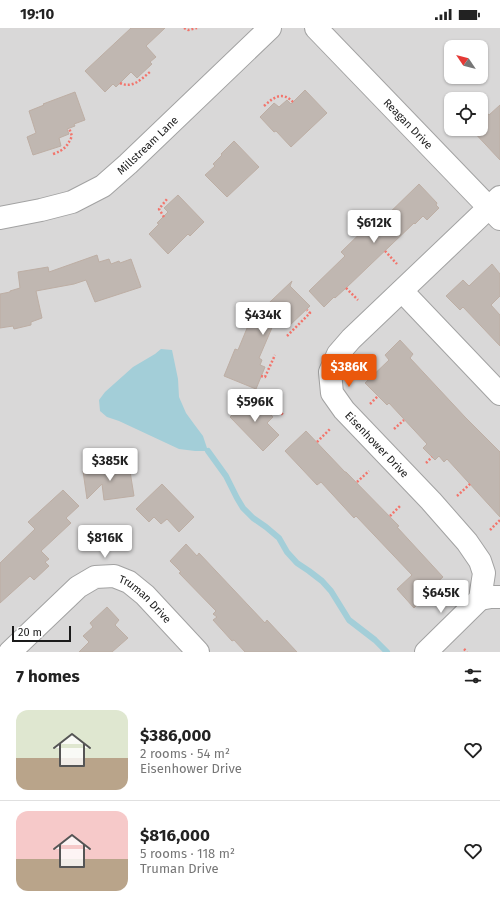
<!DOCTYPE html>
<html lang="en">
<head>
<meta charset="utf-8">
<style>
  :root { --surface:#fff; --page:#f2f2f2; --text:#222; --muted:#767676; --line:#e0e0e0; --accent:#ea580c }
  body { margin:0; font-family:"Fira Sans",sans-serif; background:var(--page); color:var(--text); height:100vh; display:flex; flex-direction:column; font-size:15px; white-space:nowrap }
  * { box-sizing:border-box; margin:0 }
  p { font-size:13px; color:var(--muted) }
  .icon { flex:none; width:22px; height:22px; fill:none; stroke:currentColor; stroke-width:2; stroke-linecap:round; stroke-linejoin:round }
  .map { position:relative; height:624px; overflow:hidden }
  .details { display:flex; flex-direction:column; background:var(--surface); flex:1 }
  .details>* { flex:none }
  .needle { width:26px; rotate:305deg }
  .fabs { position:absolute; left:444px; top:12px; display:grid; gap:8px }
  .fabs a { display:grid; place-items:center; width:44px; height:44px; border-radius:8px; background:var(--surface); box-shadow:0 1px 3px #0004; font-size:20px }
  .scale { position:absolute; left:12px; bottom:10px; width:59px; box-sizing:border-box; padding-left:4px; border:2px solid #1b1b1b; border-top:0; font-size:11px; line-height:14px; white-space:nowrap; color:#1b1b1b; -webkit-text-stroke:3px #fff; paint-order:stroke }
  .price { position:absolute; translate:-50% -34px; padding:0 9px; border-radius:4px; background:#fff; color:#222; font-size:13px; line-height:26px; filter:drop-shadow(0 1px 2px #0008) }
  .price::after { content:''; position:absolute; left:50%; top:24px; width:12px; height:9px; margin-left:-6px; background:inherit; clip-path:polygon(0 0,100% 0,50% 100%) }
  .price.on { background:var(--accent); color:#fff }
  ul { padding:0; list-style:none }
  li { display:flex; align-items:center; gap:12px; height:100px; padding:0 16px }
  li+li { border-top:1px solid var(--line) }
  li span { display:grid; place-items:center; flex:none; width:112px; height:80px; border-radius:12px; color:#555 }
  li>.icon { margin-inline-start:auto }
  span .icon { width:48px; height:48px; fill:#fffc; stroke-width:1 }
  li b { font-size:17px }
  h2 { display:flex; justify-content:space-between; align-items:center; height:48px; padding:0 16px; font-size:17px }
  .status { display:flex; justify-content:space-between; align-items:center; height:28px; padding:0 20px; background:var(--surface); direction:ltr }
  .status svg { height:11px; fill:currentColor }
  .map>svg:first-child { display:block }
  .residential { fill:#d9d8d8; fill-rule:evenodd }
  .water { fill:#a3ced8 }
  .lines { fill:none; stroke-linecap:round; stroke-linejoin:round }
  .stream { stroke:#a3ced8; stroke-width:6 }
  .building { fill:#c0b7b1; stroke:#bdaea4 }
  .minor-casing { stroke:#a2a2a2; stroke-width:24 }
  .path { stroke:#f2756c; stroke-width:2.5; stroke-dasharray:2 2; stroke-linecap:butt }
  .minor { stroke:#fff; stroke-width:22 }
  .labels { text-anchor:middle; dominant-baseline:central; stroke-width:3; stroke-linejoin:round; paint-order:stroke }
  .street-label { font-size:11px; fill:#1b1b1b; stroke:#fff }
</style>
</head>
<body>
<div class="status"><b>19:10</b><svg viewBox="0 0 49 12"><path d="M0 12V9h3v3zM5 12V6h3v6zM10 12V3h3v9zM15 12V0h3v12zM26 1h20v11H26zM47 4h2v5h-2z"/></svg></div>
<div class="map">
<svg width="500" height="624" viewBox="0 0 500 624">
  <rect width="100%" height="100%" fill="#ece8e1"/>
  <path class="residential" d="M0 0H500V624H0ZM451 19H481V49H451ZM451 71H481V101H451Z"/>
  <path class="water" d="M161 321 172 322 178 351 179 369 186 385 194 396 203 408 208 423H195L179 421 119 393 107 389 100 383 99 372 105 364 133 339 155 326Z"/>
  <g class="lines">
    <path class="stream" d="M208 423 226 448 237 470 243 480 253 490 266 499 279 510 287 524 297 535 309 543 322 553 331 563 349 592 375 612 387 624"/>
  </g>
  <path class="building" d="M131 0H165L146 18 156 29 150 34 152 36 137 50 131 44 116 59 113 56 105 64 85 43Z
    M305 62 327 85 291 119 276 103 274 104 260 89 274 75 279 79 287 72 291 76Z
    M75 64 85 92 74 96 75 98 67 101 69 106 59 110 61 118 33 127 27 109 36 105 29 83 44 77 43 76Z
    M500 77V132L471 101H481V78L489 87Z
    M234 113 259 139 227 169 205 147 215 138 213 136 222 127 221 126Z
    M419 156 437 175 436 177 439 180 427 192 423 188 415 196 414 195 346 260 335 270 334 269 324 279 309 263 345 228 341 224 375 191 379 195Z
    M178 167 204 194 190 208 188 206 168 226 149 206 159 196 157 195 168 184 164 180Z
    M97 227 99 234 109 231 111 236 119 233 120 235 131 231 141 259 95 274 86 252 74 256 36 263 42 290 31 294V297L14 301 13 298 0 300V266L10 264V263L20 260 18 244 48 239 49 244Z
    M492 236 500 246V268L491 277 500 287V318L463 279 460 282 446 268 463 252 469 258Z
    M292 253 290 258 310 278 288 299 277 288 259 330 262 332 260 337 265 339 256 361 224 348 235 321 238 322 250 293Z
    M400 312 413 326 410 330 465 389 500 424V489L447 431 444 434 439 428 435 432 423 420 427 416 389 375 387 377 365 355 389 332 385 327Z
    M252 367 273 389 267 395 279 407 263 423 230 389Z
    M306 403 345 444H346L399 498 397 499 443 549 431 560 432 562 414 580 397 561 412 547 356 488 354 490 321 454 317 457 285 423Z
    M129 437 134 468 104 472 102 456 87 471 83 443Z
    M162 456 194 489 179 504 167 491 161 496 154 489 149 494 136 481Z
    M63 462 79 478 66 490 71 495 41 523 49 531 45 534 49 538 34 552 30 548 0 575V535L35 501 28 494Z
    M186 516 197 528 199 525 265 595 267 592 297 624H245L234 612 232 613 213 592 217 589 213 586 216 583 179 545 181 544 170 533Z
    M107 579 119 592 115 597 128 610 112 624H79L89 614 83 608 93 599 90 595Z"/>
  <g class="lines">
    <g class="minor-casing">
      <g id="minor">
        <path id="s1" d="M316 0 500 191"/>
        <path id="s2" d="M500 169 351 311 338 326 330 344 332 365 344 382 431 473 467 514 480 533 484 545 480 571 491 569H500"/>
        <path id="s3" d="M0 190 41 182 72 174 103 158 128 136 270 0"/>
        <path d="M402 263 500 366"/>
        <path id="s4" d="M10 624 78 559 95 549 114 548 129 554 145 567 198 624"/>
        <path d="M426 624 480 571"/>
      </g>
    </g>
    <path class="path" d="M184 0 188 2 197 0
      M120 55C133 61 141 51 150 44
      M264 78C274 69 282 63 293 74
      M53 126C64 122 67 119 72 108L69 100
      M164 189 159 181 167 171
      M385 223 397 236
      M346 260 358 272
      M287 308 310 285 307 282
      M261 348 265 349 275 327
      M370 376 378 368
      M262 379 270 372 284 388
      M394 401 404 392
      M317 414 330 401
      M426 435 432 429
      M357 454 369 443
      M457 468 470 456
      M390 488 401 477
      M490 502 500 492
      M424 569 427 572 425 574 427 576H430L445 562
      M464 621 467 624"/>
    <use href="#minor" class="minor"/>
  </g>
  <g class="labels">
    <g class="street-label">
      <text stroke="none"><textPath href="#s1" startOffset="133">Reagan Drive</textPath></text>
      <text stroke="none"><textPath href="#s3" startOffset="169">Millstream Lane</textPath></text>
      <text stroke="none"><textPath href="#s2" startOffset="335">Eisenhower Drive</textPath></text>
      <text stroke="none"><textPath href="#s4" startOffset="172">Truman Drive</textPath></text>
    </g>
  </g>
</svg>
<div class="fabs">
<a><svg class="needle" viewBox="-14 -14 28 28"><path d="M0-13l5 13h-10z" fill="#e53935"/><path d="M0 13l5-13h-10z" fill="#767676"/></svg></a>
<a><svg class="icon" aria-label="locate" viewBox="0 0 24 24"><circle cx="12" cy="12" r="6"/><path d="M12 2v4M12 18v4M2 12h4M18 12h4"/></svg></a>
</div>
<div class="scale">20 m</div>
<b class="price" style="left:374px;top:216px">$612K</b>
<b class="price" style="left:263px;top:308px">$434K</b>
<b class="price on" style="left:349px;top:360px">$386K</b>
<b class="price" style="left:255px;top:395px">$596K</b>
<b class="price" style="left:110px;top:454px">$385K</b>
<b class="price" style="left:105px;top:531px">$816K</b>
<b class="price" style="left:441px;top:586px">$645K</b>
</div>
<section class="details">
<h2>7 homes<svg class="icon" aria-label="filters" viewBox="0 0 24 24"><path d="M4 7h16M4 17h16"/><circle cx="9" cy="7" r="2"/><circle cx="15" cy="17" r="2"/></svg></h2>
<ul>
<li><span style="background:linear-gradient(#dfe7d0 60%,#b9a48a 0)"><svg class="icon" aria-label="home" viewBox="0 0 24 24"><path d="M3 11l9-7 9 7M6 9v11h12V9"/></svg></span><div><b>$386,000</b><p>2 rooms · 54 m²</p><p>Eisenhower Drive</p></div><svg class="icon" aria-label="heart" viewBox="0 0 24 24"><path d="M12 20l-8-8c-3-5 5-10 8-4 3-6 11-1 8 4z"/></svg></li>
<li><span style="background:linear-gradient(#f6c9c9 60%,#b9a48a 0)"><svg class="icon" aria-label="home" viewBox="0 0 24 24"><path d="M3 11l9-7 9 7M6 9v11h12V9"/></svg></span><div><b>$816,000</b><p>5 rooms · 118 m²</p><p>Truman Drive</p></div><svg class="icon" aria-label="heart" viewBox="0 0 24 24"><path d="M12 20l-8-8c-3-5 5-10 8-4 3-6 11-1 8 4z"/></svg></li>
</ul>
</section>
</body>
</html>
